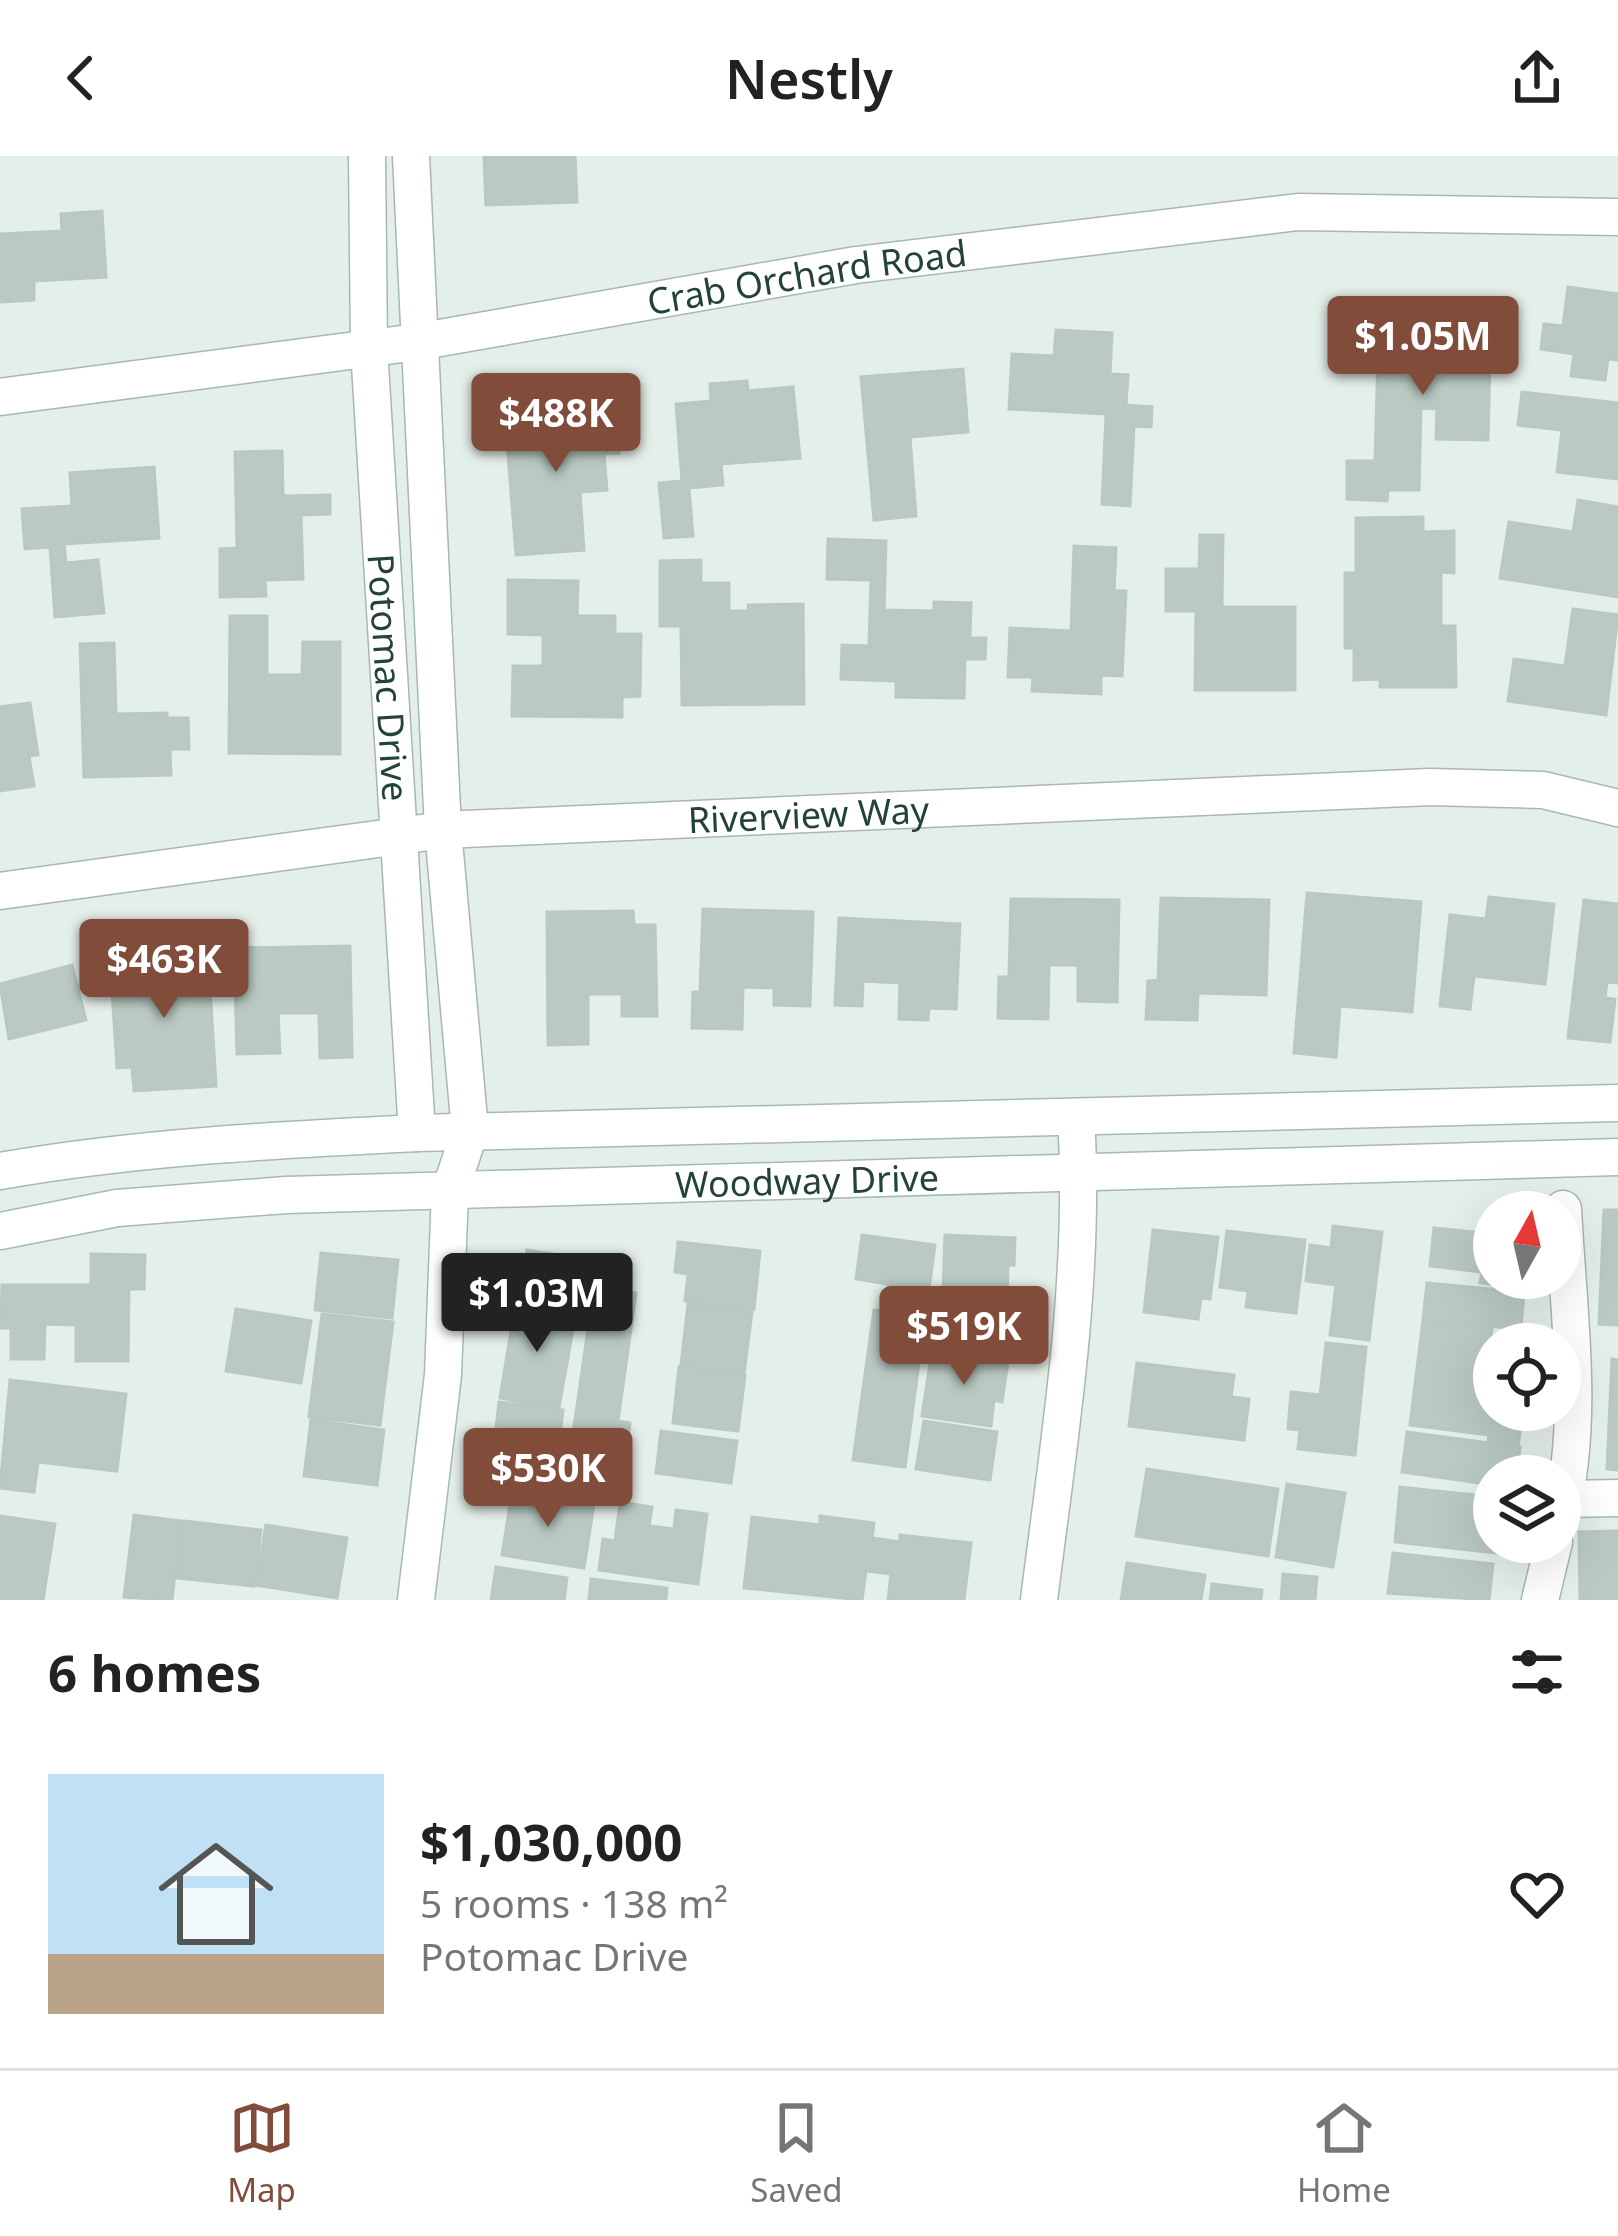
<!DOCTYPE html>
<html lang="en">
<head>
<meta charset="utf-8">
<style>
  :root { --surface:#fff; --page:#f2f2f2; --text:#222; --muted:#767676; --line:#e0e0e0; --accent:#824c3b }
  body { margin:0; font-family:"Noto Sans",sans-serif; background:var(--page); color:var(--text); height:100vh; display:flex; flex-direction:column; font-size:45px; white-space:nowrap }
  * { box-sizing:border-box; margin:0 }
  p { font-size:39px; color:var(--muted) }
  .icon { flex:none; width:66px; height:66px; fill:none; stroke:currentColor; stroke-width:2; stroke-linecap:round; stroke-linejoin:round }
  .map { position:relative; height:1444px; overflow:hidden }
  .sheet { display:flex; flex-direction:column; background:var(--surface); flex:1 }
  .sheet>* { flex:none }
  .needle { width:78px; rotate:8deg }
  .controls { position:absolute; left:1473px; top:1035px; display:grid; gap:24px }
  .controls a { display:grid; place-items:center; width:108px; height:108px; border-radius:50%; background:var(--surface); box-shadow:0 12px 48px #0002; font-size:60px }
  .price { position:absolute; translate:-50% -102px; padding:0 27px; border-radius:12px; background:var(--accent); color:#fff; font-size:39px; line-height:78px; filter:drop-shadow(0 3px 6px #0008) }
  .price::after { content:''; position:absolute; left:50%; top:72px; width:36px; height:27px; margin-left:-18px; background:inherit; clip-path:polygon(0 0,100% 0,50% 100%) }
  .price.active { background:#222; color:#fff }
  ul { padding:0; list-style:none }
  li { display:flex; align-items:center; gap:36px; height:300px; padding:0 48px }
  li span { display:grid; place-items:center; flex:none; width:336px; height:240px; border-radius:0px; color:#555 }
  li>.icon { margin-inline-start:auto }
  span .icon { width:144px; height:144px; fill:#fffc; stroke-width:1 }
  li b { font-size:51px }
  h2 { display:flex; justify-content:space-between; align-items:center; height:144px; padding:0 48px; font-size:51px }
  header { display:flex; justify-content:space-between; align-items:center; height:156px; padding:0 48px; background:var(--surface); font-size:54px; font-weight:600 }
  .menu { display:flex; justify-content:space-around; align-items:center; height:168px; border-top:3px solid var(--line); background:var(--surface); font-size:33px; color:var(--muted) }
  .menu a { display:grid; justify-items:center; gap:6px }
  .menu .active { color:var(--accent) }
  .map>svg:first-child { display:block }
  .building { fill:#bacac3; stroke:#b7c9c1; stroke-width:3 }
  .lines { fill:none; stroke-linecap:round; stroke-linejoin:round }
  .street-casing { stroke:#a7b8b1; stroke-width:39 }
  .secondary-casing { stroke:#a3bbb2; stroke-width:39 }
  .street { stroke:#fff; stroke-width:36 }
  .secondary { stroke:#fff; stroke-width:36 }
  .labels { text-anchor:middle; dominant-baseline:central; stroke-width:12; stroke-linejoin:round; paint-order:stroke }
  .street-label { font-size:36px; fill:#234239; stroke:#f6fbf8 }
</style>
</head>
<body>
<header><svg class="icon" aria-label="back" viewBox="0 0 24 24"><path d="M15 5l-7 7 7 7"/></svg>Nestly<svg class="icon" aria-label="share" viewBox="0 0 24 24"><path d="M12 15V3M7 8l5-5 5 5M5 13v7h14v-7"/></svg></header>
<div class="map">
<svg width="1618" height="1444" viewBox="0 0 1618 1444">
  <rect width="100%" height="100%" fill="#e5efea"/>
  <path class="building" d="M484 0H575L577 46 486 49Z
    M102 55 106 121 34 125V144L0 146V78L62 75 61 58Z
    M1568 131 1618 138V204L1608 203 1605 224 1571 220 1574 198 1541 193 1544 168 1563 170Z
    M1379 164 1491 167 1488 284 1436 283 1437 253 1421 252 1419 334H1388L1387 345 1347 343V305H1375Z
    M1056 174 1112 177 1110 218 1128 219 1126 249 1152 251 1151 271 1134 270 1130 350 1102 348 1106 258 1009 253 1012 198 1054 200Z
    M963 213 968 276 910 281 916 360 874 364 861 221Z
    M747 225 748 235 793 231 800 302 721 308 723 329 689 332 693 380 664 382 659 327 682 325 676 248 711 245 710 228Z
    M1522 236 1618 247V323L1557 316 1562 274 1518 269Z
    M616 253 619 297 604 298 607 334 580 336 584 394 516 399 505 261Z
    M282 295 283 340 330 339V358L301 359 303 423 265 424 266 440 220 441V393L237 392 235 296Z
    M154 311 159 382 64 388 66 407 98 404 104 457 55 461 50 391 25 393 22 353 72 350 70 317Z
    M1578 344 1618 351V441L1500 422 1509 366 1573 376Z
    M1423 361V376L1454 375V417L1441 416V470H1455L1456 531H1380V523L1354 524V492H1345V417H1356V362Z
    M1200 379H1223L1222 451H1295V534H1195L1196 455H1166V413H1199Z
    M828 383 886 385 884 454 934 455V446L971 447 970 482H986L985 503H965L964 542 896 541V525L841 523 842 489 869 490 871 424 827 423Z
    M1074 390 1116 392 1114 435H1126L1122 520 1101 519V538L1032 535 1033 521H1008L1010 472 1071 475Z
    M701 404V427H729V455H749L748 449 803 448 804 548 682 549 681 470H660V405Z
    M508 424 578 425 577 460H615V478H641L640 540 622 541V561L512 560 513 510H543V479L508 478Z
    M1573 453 1618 459 1606 559 1508 545 1514 503 1565 510Z
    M230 460H267V519H302L303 486H340V598L229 597Z
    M114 487 116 558 167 557V562H188L189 593H170L171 619 84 621 80 488Z
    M30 547 38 599 29 600 34 630 0 635V551Z
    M1307 737 1421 746 1412 856 1340 850 1336 901 1294 897Z
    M1489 741 1554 748 1545 828 1474 820 1470 853 1440 850 1450 759 1486 763Z
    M1161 742 1269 744 1266 839 1198 837 1197 864 1146 863 1148 825 1158 824Z
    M1011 743 1119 744 1117 846 1078 845V809H1049L1048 863 998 862 999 821H1009Z
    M1584 744 1618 748V827L1607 826 1605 842 1615 843 1610 886 1568 882Z
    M703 753 813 756 810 850 774 849V832L743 831 742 873 692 872 693 836H700Z
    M633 755 634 769H655L657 860H622V838H588V888L548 889 547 756Z
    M839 762 960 768 956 853 929 852 928 864 899 863 900 827 863 825 862 850 835 849Z
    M350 790 352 901 320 902 319 857H278L280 897 237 898 234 792Z
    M208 798 216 930 134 935 132 911 117 912 110 804Z
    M72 809 86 864 9 883 0 828Z
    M1604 1054H1618V1169L1599 1168Z
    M1333 1070 1382 1076 1369 1184 1330 1179 1336 1129 1306 1125 1310 1089 1331 1092Z
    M1434 1072 1494 1078V1122H1527L1525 1132 1480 1127 1482 1116 1430 1110Z
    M1153 1074 1218 1081 1210 1143 1201 1142 1198 1163 1144 1156Z
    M1227 1075 1305 1084 1296 1157 1246 1151 1248 1135 1220 1131Z
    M862 1079 935 1089 905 1311 853 1304 874 1154 885 1155 888 1128 856 1123Z
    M945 1079 1015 1082 1014 1109H1008L1007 1139 943 1137Z
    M678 1086 760 1095 754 1153 685 1145 688 1118 675 1116Z
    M527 1094 585 1103 578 1150 507 1139 511 1110 524 1112Z
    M321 1097 398 1104 392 1162 315 1154Z
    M91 1098 145 1099 144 1133H129L128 1205H76V1169L45 1168 44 1203H11V1172H1L2 1129H91Z
    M597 1110 622 1113 619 1135 636 1137 618 1265 630 1267 624 1314 569 1306Z
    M1427 1127 1524 1136 1521 1173 1423 1164Z
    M939 1137 1008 1145 1001 1201 932 1193Z
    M516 1144 567 1152 563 1171 573 1173 559 1252 500 1242Z
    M688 1148 752 1156 744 1217 681 1209Z
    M236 1153 311 1165 301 1227 226 1215Z
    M322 1158 393 1166 380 1269 309 1261Z
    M1423 1164 1492 1173 1488 1201 1494 1202V1254H1523L1518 1290 1488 1286 1489 1279 1410 1269Z
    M1326 1187 1366 1191 1355 1299 1298 1293 1300 1274 1288 1273 1291 1236 1320 1239Z
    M932 1194 1008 1206 1002 1246 994 1244 991 1270 922 1260Z
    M1612 1203 1618 1204V1314L1607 1313Z
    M1137 1207 1234 1219 1231 1241 1249 1243 1244 1284 1129 1270Z
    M679 1211 745 1219 738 1275 673 1267Z
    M10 1224 126 1238 117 1315 38 1306 34 1336 0 1332Z
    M499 1246 563 1254 557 1304 508 1298 509 1283 495 1281Z
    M311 1264 384 1274 377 1329 304 1320Z
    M924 1265 997 1276 990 1324 916 1313Z
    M661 1275 737 1285 731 1327 656 1317Z
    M1407 1276 1520 1291 1517 1320H1494V1329L1402 1316Z
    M1147 1313 1278 1333 1268 1400 1136 1380Z
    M1287 1328 1345 1337 1333 1411 1276 1401Z
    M1400 1331 1494 1341 1497 1397 1395 1386Z
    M512 1336 594 1348 584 1412 502 1399Z
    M620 1346 652 1351 649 1370 674 1373 676 1354 707 1358 698 1428 599 1414 603 1383 615 1385Z
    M134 1359 181 1365 172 1444 124 1441Z
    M0 1360 55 1368 43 1444H0Z
    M820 1360 874 1367 872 1382 900 1386V1379L971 1387 964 1444H888L891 1418 866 1415 862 1444 744 1432 752 1361 820 1369Z
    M184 1365 261 1374 254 1430 177 1422Z
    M266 1369 347 1382 337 1442 256 1429Z
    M1618 1375V1444H1580L1579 1376Z
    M1393 1397 1493 1408 1489 1444 1388 1437Z
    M1127 1407 1205 1419 1201 1444H1121Z
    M496 1411 567 1422 564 1444H491Z
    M1283 1418 1317 1421 1315 1444H1281Z
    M591 1423 667 1432 666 1444H589Z
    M1212 1428 1262 1434 1261 1444H1210Z"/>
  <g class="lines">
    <g class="street-casing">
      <g id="street">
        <path id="s1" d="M367 0 369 192 417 977"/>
        <path d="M411 0 443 674 470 975"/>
        <path id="s2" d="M0 241 417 186 856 109 1298 56 1618 61"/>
        <path id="s3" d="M0 735 443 674 1430 631 1543 634 1618 652"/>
        <path d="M1565 1343 1618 1342"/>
        <path d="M1560 1362C1585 1262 1568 1154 1563 1053"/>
        <path d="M1039 1444C1059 1284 1086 1123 1076 961"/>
        <path d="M1540 1444 1554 1386"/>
      </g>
    </g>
    <g class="secondary-casing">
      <g id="secondary">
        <path d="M0 1015C138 991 277 984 417 977L1618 947"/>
        <path id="s4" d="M0 1075 117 1052 286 1039 1618 1001"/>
        <path d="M416 1444 443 1219 450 1035 470 975"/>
      </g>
    </g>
    <use href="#street" class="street"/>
    <use href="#secondary" class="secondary"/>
  </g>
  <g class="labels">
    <g class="street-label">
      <text stroke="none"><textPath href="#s2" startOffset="816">Crab Orchard Road</textPath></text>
      <text stroke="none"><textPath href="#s1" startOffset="522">Potomac Drive</textPath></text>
      <text stroke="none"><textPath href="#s3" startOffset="813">Riverview Way</textPath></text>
      <text stroke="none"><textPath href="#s4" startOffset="810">Woodway Drive</textPath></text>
    </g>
  </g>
</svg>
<div class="controls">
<a><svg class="needle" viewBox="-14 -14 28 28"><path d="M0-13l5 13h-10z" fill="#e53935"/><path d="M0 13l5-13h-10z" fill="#767676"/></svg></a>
<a><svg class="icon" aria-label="locate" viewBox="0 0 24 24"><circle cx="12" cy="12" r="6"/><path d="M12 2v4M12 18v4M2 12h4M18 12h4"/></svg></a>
<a><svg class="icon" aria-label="layers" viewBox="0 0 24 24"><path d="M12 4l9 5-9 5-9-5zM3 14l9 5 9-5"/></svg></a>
</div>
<b class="price" style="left:1423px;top:242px">$1.05M</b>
<b class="price" style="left:556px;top:319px">$488K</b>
<b class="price" style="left:164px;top:865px">$463K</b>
<b class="price active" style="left:537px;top:1199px">$1.03M</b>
<b class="price" style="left:964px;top:1232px">$519K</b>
<b class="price" style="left:548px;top:1374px">$530K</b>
</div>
<section class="sheet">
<h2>6 homes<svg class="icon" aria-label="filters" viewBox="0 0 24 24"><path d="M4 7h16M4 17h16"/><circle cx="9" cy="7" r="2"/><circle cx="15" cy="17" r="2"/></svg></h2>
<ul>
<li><span style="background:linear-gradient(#bfe0f5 75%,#b9a48a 0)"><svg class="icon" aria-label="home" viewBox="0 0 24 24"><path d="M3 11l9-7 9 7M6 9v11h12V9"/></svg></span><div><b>$1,030,000</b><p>5 rooms · 138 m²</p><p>Potomac Drive</p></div><svg class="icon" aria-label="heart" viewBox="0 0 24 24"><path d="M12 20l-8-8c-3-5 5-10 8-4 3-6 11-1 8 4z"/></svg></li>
</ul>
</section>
<nav class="menu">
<a class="active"><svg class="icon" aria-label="map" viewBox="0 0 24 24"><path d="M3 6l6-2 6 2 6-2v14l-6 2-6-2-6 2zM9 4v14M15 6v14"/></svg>Map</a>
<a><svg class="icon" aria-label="saved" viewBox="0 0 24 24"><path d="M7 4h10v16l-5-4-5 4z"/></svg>Saved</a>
<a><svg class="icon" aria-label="home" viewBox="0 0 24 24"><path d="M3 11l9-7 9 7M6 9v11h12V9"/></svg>Home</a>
</nav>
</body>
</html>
